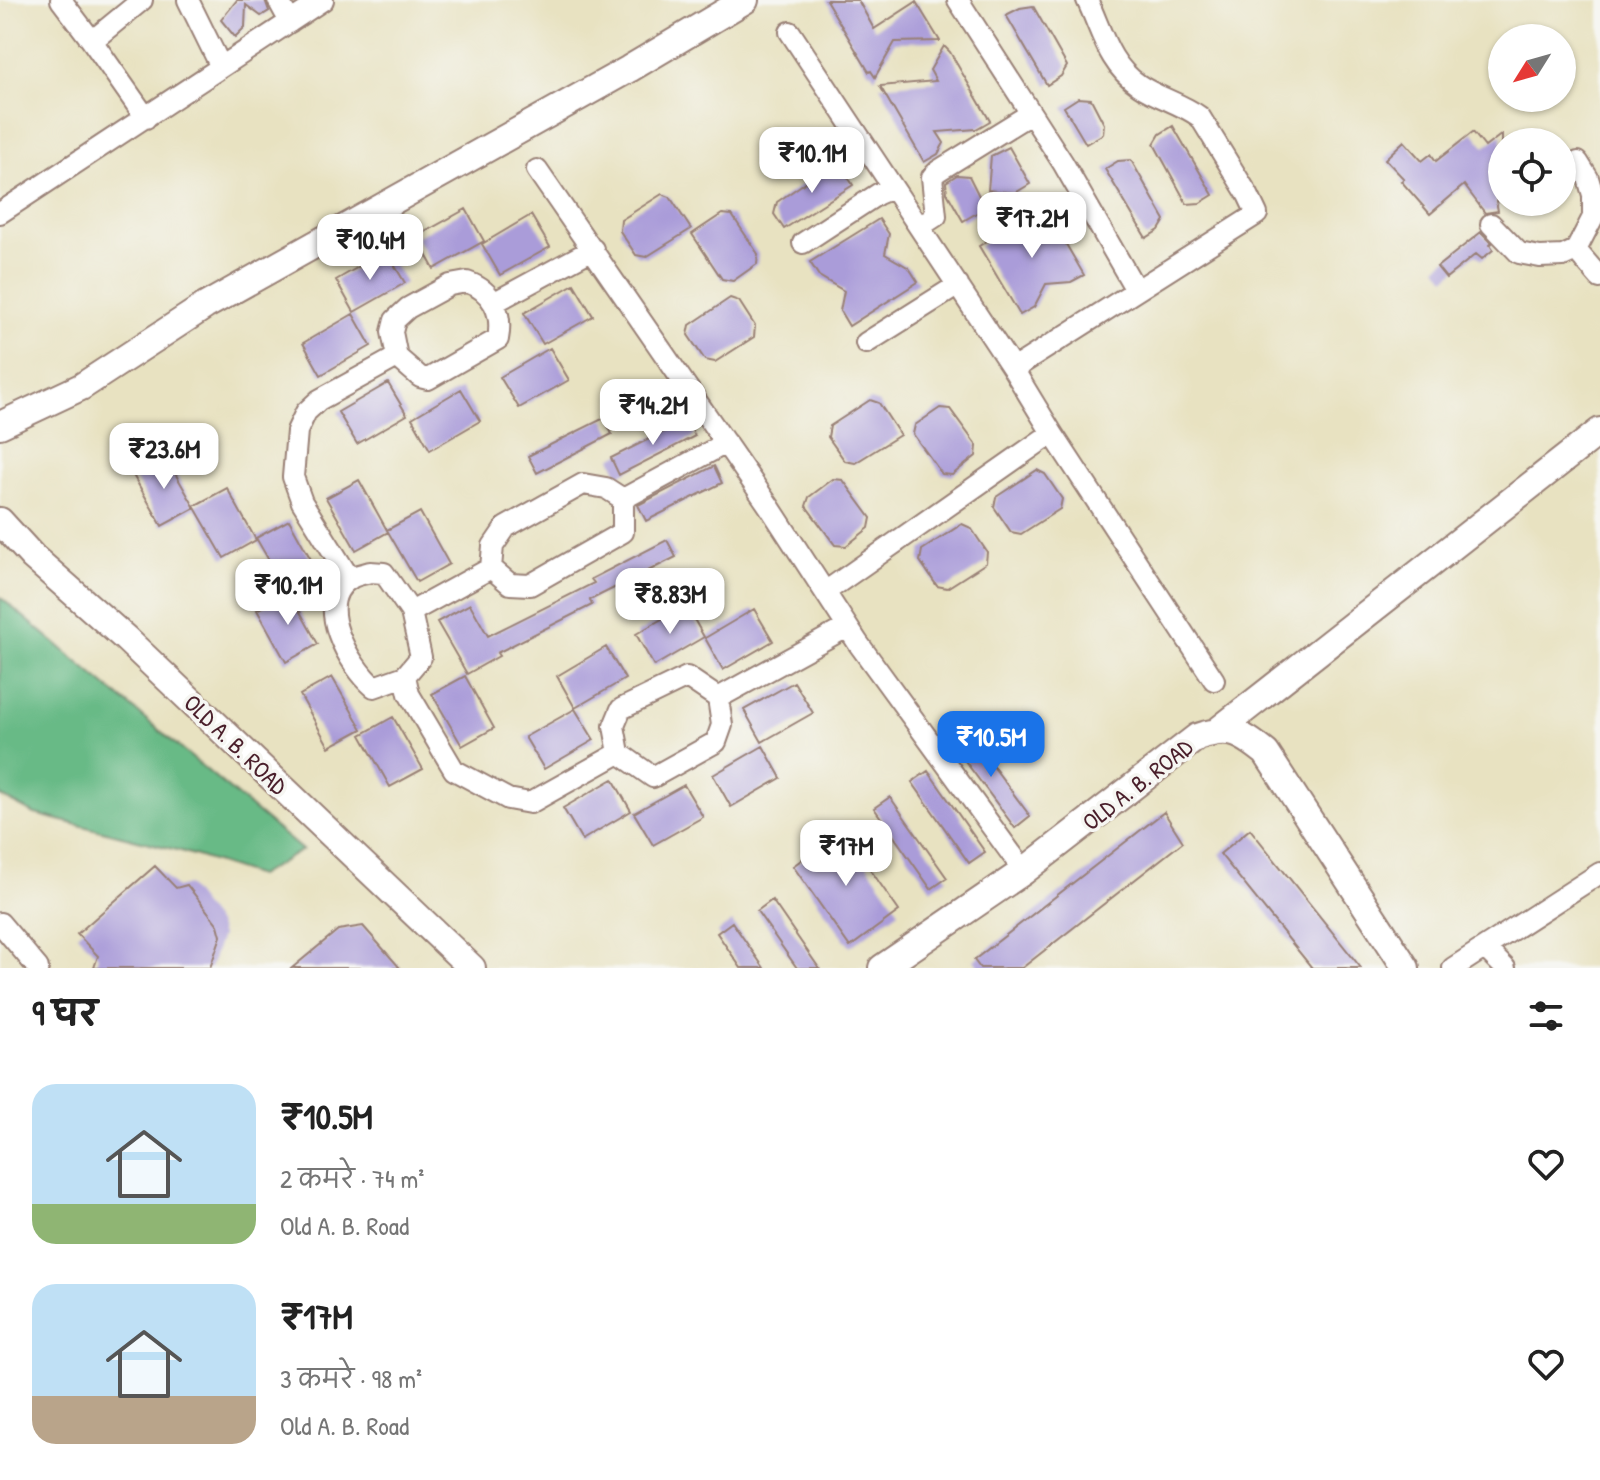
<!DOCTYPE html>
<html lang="hi">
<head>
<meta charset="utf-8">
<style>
  :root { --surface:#fff; --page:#f2f2f2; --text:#222; --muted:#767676; --accent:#1a73e8 }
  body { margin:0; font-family:"Patrick Hand","Playpen Sans Deva",sans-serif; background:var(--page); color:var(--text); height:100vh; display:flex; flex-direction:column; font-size:30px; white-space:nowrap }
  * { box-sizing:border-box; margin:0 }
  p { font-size:26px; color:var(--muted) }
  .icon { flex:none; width:44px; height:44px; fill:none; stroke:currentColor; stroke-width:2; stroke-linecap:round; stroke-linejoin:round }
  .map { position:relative; height:968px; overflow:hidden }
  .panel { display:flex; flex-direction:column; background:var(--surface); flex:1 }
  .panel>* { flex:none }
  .needle { width:52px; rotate:233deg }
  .fabs { position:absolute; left:1488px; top:24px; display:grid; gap:16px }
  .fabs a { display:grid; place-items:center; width:88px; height:88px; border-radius:50%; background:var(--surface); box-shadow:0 2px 6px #0004; font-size:40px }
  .price { position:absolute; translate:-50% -68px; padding:0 18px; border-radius:16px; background:#fff; color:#222; font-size:26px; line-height:52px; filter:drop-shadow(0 2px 4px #0008) }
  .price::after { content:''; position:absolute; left:50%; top:48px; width:24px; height:18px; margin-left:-12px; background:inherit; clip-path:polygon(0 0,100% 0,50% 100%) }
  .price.on { background:var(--accent); color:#fff }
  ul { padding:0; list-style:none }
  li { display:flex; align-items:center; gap:24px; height:200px; padding:0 32px }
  li span { display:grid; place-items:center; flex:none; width:224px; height:160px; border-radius:24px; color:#555 }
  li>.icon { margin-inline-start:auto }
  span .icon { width:96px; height:96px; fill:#fffc; stroke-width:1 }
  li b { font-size:34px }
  h2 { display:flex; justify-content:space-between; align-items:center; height:96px; padding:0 32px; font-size:34px }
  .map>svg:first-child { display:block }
  .forest { fill:#68ba86; stroke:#596c58; stroke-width:2 }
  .building { fill:#aa9cd9 }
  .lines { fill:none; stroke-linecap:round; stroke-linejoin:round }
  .street-casing { stroke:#998076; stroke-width:24 }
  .secondary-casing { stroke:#998076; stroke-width:30 }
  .street { stroke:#fff; stroke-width:20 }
  .secondary { stroke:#fff; stroke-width:26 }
  .labels { text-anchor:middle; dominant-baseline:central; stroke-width:7; stroke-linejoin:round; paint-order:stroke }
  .street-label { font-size:24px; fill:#4a1f2b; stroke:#f6f6f2 }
</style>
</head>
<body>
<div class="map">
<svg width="1600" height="968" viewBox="0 0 1600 968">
  <rect width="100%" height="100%" fill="#f6f6f2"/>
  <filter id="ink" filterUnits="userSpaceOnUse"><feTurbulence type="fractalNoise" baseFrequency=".0125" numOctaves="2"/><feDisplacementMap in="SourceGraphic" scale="16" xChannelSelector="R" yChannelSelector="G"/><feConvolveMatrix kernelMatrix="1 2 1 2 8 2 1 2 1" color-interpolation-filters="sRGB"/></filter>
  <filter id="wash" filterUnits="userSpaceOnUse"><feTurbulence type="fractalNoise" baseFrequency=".006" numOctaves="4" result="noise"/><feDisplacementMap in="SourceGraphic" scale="32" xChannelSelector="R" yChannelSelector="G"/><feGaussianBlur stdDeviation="1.8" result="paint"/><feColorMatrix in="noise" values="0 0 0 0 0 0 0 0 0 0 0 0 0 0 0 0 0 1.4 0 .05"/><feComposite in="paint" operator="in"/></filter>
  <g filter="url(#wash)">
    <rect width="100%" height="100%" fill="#e8e2c1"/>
    <path class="forest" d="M0 597 302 850 258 876 181 851 35 814 0 796Z"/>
    <g id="blocks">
      <path class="building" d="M237 0H265L269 11 261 16 246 5 245 27 235 37 221 20Z
        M826 0H858L874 29 916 2 940 41 895 42 875 77 871 71 869 72Z
        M1033 6 1067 66 1061 76 1047 85 1006 15 1020 8Z
        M944 46 950 52 990 121 976 129 937 132 944 143 938 154 924 162 880 86 936 81 930 70Z
        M1078 98 1091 99 1104 124 1103 134 1086 144 1064 107Z
        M1173 126 1213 195 1200 203 1187 204 1154 144 1160 134Z
        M1473 132 1485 147 1502 134V195L1496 201 1498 211 1485 213 1464 185 1430 214 1401 181 1404 179 1385 159 1404 141 1422 161 1431 154 1436 161Z
        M1009 147 1030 184 1015 193 988 190 991 156Z
        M1131 160 1165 220 1159 230 1146 238 1105 169 1118 161Z
        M832 164 844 171 853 185 784 229 774 214 777 202Z
        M957 175 969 176 981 200 980 211 963 221 947 193 946 182Z
        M662 194 670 197 691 229 646 257 636 255 620 231 621 220Z
        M1039 198 1084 275 1071 282 1046 284 1034 307 1020 315 979 246 992 238 1031 235 1025 223Z
        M466 209 484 241 434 269 416 237Z
        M722 214 732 215 758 254 757 264 733 281 722 279 692 234Z
        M531 215 550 247 500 275 482 244Z
        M879 219 889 234 885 254 909 268 918 282 849 326 840 311 844 291 819 276 810 262Z
        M1481 232 1492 243 1490 245 1493 250 1482 259 1476 254 1446 278 1437 267Z
        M386 251 405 283 354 312 336 280Z
        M574 284 593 316 543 344 524 313Z
        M730 298 739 301 755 326 754 337 715 362 705 360 688 335 690 325Z
        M353 314 371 346 321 375 303 343Z
        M550 348 569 380 519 408 500 377Z
        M388 383 407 415 357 444 338 412Z
        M461 389 480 421 430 450 412 418Z
        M870 400 879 403 900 435 855 463 845 461 828 437 830 426Z
        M940 408 950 409 977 446 976 456 952 475 942 474 913 434 915 425Z
        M604 418 612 434 537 473 528 456Z
        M687 420 695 436 619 475 611 458Z
        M165 456 195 508 162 526 133 475Z
        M714 466 722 483 646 521 638 505Z
        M1037 470 1045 474 1062 499 1060 509 1021 534 1011 532 994 507 996 497Z
        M833 479 843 480 871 518 869 528 846 546 835 545 806 506 809 497Z
        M359 480 388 532 356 550 326 498Z
        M227 488 256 540 224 558 194 506Z
        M420 512 449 564 417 582 387 530Z
        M289 520 318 572 286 590 256 538Z
        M962 524 971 528 987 552 986 563 947 588 937 586 920 561 922 550Z
        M667 540 676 557 590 600 592 605 497 653 499 656 467 674 437 622 470 604 488 636 594 583 591 579Z
        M289 592 318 644 286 662 257 610Z
        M686 605 704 637 654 666 636 634Z
        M754 609 773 641 723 670 705 638Z
        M606 647 625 679 575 708 557 676Z
        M465 676 494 728 462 746 432 694Z
        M332 677 362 729 329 747 300 695Z
        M794 682 813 713 762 742 744 710Z
        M575 709 594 740 544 769 525 737Z
        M393 717 423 769 390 787 361 735Z
        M967 731 1030 816 1015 828 951 742Z
        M763 746 781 778 731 807 713 775Z
        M928 771 985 852 969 863 912 782Z
        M613 779 631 811 582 840 563 808Z
        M684 785 703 817 653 845 634 813Z
        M890 797 947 878 931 889 874 808Z
        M1164 812 1183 842 1022 968H980L974 960Z
        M1250 829 1361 968H1312L1220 854Z
        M843 830 899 911 850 947 793 866Z
        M155 866 176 888 187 885 218 925 221 936 210 968H94L98 956 77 934Z
        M772 900 819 968H797L757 911Z
        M732 922 764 968H741L717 933Z
        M363 926 400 968H292L338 930Z"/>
    </g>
  </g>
  <g filter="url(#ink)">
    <use href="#blocks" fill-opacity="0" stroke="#998076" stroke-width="2"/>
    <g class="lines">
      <g class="street-casing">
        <path id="street" d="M61 0 92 41
          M142 0 92 41 146 118
          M188 0 221 67
          M278 0 290 22
          M958 0 1063 163 1136 290
          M790 32 1013 369 1052 433 825 592
          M537 170 769 506 858 643 1024 871
          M0 213 323 0
          M1491 224 1519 253 1540 257 1563 256 1576 250 1593 217V195L1588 178 1578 162
          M919 227 936 216 932 177 938 171 1030 114
          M803 243 878 194 892 188
          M1576 250 1600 278
          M467 282C493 291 503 313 498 339L428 379 420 377 397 357 392 332 395 320 408 308 450 285Z
          M495 302 593 249
          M866 343 958 285
          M1013 369 1257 214 1248 195 1200 117C1181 103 1158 98 1139 85 1108 64 1102 31 1087 0
          M1052 433 1214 680
          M583 484 606 488 623 499V532L530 585 510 584 491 568 493 546 506 527Z
          M623 499 726 443
          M370 572 384 573 411 612 421 657 405 676 374 687C350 667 311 601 351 578 356 575 364 574 370 572Z
          M350 579 302 502 293 477 297 431 306 412 319 400 397 357
          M411 612 491 568
          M405 676 409 694 454 770 508 799 530 803 619 753
          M687 677 718 698 722 725 716 742 653 777 619 753 614 726 621 709Z
          M718 698 847 627
          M0 923 38 968
          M1485 948 1505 968
          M1453 968 1600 873"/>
      </g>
      <g class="secondary-casing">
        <path id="secondary" d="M0 425 81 387 205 306 629 69 745 0
          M0 521 33 557 125 638 472 968
          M1220 729 1600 431
          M882 968 1024 871 1197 737C1229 726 1240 732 1266 753L1406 968"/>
      </g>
      <use href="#street" class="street"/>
      <use href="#secondary" class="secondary"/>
    </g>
  </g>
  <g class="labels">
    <g class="street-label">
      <text transform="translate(236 744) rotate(44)">OLD A. B. ROAD</text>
      <text transform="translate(1137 784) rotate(-38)">OLD A. B. ROAD</text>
    </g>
  </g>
</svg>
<div class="fabs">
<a><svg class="needle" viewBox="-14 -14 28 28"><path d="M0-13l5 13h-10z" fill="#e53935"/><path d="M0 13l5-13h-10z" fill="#767676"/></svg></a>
<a><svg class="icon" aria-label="locate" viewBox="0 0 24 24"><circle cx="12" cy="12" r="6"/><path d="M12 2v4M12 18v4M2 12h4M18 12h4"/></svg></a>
</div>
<b class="price" style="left:812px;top:195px">₹10.1M</b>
<b class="price" style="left:1032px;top:260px">₹17.2M</b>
<b class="price" style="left:370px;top:282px">₹10.4M</b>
<b class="price" style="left:653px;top:447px">₹14.2M</b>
<b class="price" style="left:164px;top:491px">₹23.6M</b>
<b class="price" style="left:288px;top:627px">₹10.1M</b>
<b class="price" style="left:670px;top:636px">₹8.83M</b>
<b class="price on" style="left:991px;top:779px">₹10.5M</b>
<b class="price" style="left:846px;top:888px">₹17M</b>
</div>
<section class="panel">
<h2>9 घर<svg class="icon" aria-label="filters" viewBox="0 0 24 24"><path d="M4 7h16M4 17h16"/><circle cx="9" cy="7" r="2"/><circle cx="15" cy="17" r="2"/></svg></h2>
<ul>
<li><span style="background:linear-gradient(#bfe0f5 75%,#8fb573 0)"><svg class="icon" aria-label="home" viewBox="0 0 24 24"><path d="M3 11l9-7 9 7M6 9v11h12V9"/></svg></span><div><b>₹10.5M</b><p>2 कमरे · 74 m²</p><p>Old A. B. Road</p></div><svg class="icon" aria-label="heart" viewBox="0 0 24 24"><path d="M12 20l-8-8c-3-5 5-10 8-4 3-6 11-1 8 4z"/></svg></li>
<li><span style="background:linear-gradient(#bfe0f5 70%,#b9a48a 0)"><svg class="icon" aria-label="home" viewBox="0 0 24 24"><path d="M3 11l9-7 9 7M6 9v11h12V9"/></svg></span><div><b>₹17M</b><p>3 कमरे · 98 m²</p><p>Old A. B. Road</p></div><svg class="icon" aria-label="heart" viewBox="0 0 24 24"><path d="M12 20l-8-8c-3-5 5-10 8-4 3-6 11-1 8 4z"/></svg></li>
</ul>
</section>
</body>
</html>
